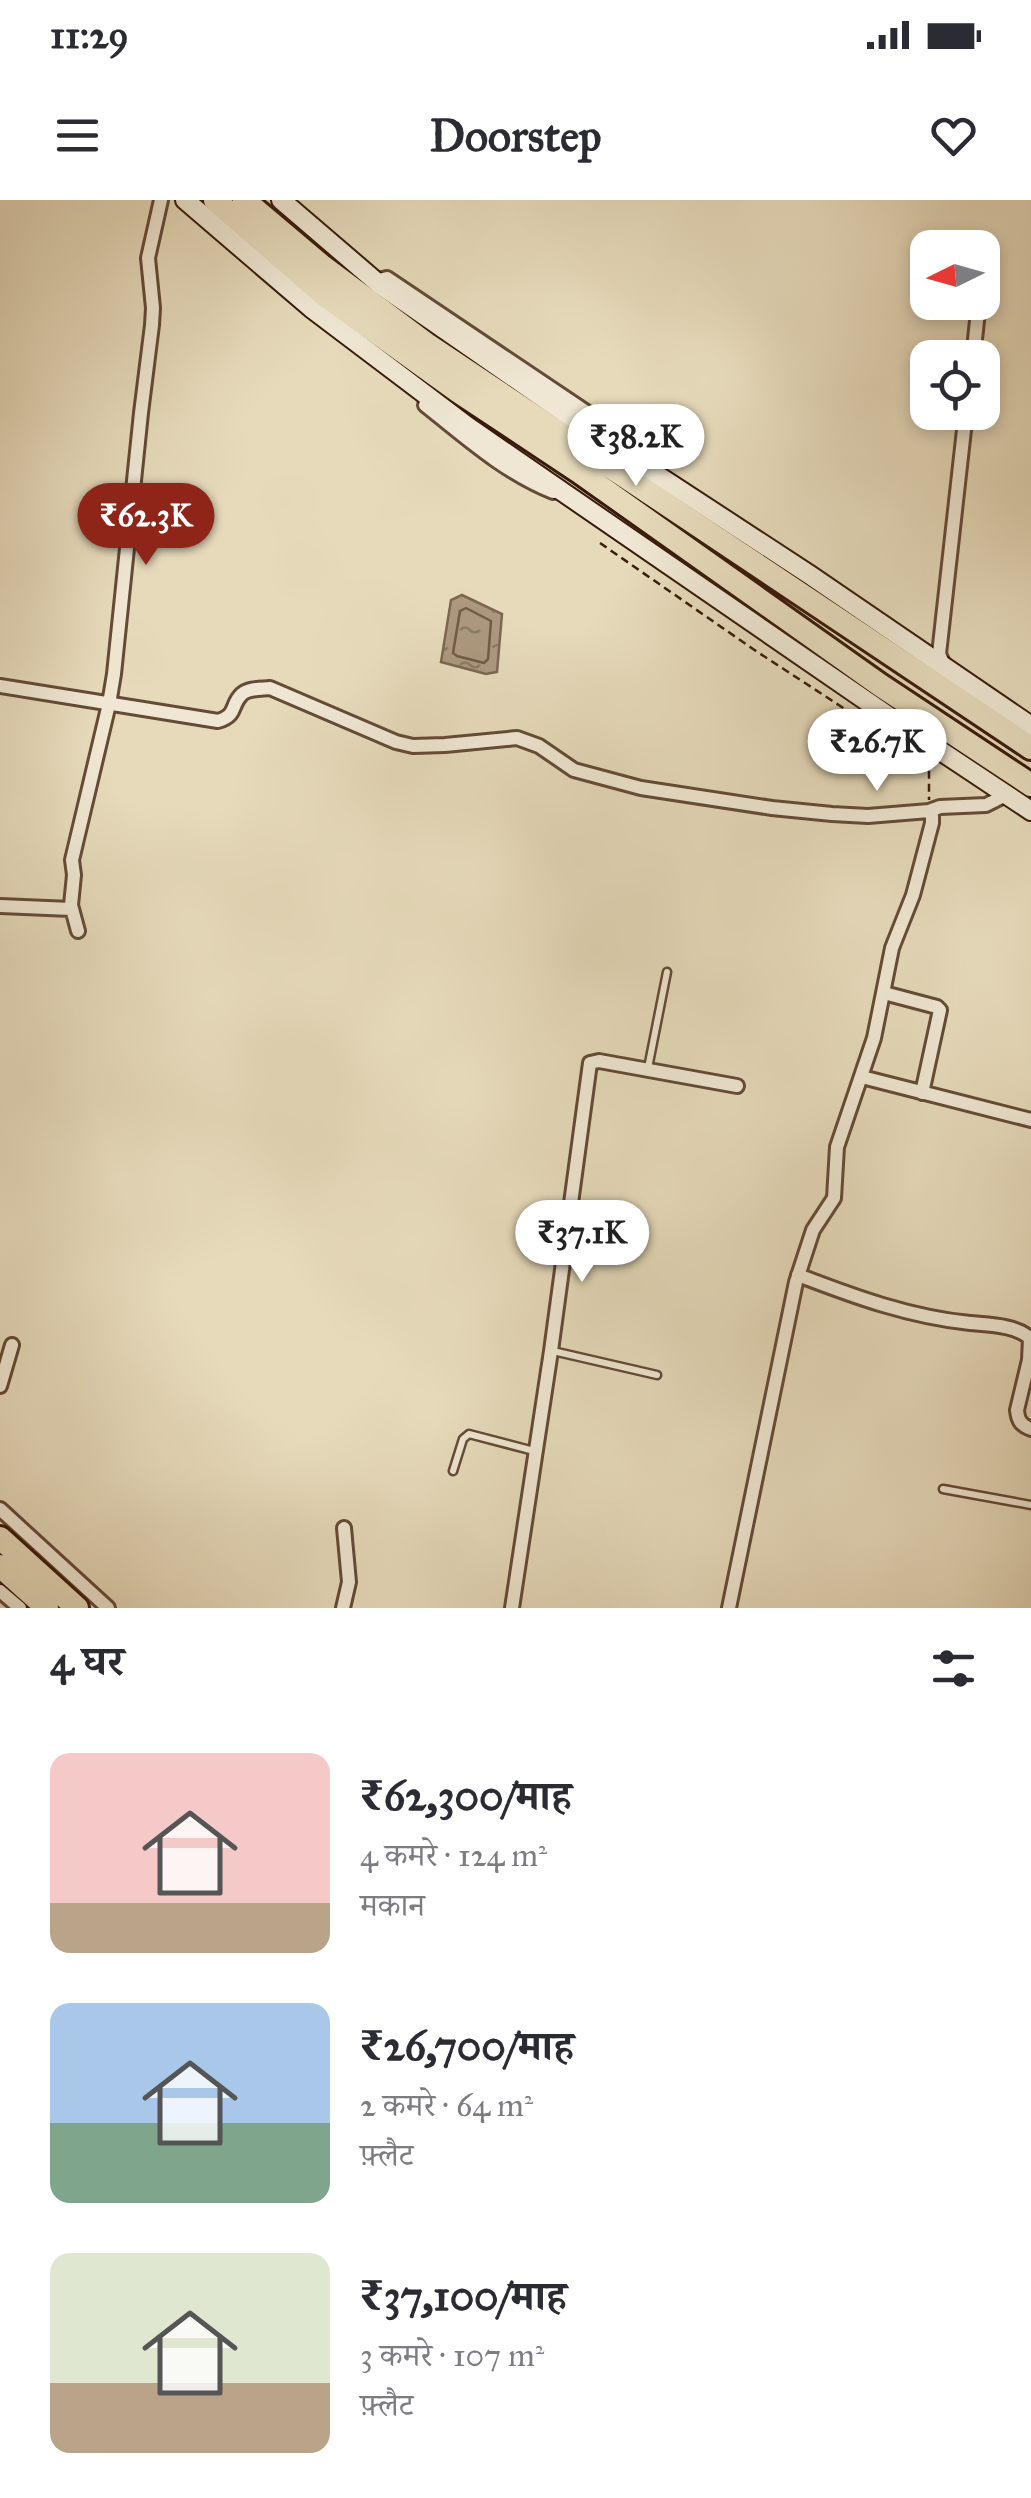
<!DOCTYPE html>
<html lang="hi">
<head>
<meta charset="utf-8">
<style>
  :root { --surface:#fff; --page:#f7f7f7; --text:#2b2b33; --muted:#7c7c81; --accent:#8f2418 }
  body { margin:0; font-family:"IM FELL Great Primer","Noto Serif Devanagari",serif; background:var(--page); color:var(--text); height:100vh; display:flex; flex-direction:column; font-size:38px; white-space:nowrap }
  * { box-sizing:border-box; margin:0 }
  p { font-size:32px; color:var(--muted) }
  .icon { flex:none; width:55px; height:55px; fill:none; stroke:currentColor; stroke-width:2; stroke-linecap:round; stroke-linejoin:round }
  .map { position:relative; height:1408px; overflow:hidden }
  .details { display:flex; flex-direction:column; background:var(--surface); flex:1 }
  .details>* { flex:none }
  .needle { width:65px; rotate:265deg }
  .buttons { position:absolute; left:910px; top:30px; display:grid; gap:20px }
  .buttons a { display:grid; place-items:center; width:90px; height:90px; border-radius:20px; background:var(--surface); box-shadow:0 5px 15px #0003; font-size:50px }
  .price { position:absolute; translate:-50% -85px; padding:0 22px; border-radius:35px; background:#fff; color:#222; font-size:32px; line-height:65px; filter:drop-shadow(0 2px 5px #0008) }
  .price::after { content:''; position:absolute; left:50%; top:60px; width:30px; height:22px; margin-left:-15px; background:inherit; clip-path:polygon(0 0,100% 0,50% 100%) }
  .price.on { background:var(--accent); color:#fff }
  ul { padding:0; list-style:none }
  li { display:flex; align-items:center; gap:30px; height:250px; padding:0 50px }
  li span { display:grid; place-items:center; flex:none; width:280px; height:200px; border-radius:20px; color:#555 }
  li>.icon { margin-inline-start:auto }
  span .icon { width:120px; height:120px; fill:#fffc; stroke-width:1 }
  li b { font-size:42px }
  h2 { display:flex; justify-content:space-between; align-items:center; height:120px; padding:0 50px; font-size:42px }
  .status { display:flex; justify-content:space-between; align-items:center; height:70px; padding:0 50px; background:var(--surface); direction:ltr }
  .status svg { height:28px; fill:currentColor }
  header { display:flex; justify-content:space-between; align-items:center; height:130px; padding:0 50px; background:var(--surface); font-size:45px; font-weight:700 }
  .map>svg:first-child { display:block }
  .water { fill:url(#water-ripples); stroke:#7d6651; stroke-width:2.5 }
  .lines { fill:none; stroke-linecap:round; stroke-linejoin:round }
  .shore { stroke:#725a45; stroke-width:2.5 }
  .lane-casing { stroke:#644a37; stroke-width:11 }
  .street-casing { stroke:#644a37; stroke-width:18 }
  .secondary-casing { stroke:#391a0b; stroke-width:22 }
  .highway-casing { stroke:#391a0b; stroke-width:28 }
  .path { stroke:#391a0b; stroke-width:2.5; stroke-dasharray:8 5; stroke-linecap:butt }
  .lane { stroke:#efe7d3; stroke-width:6 }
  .street { stroke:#efe7d3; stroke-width:12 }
  .secondary { stroke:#efe7d3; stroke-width:18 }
  .highway { stroke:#e6dabb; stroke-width:22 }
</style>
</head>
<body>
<div class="status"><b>11:29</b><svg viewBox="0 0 49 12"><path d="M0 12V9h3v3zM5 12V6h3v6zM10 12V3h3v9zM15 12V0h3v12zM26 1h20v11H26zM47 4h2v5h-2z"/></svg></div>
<header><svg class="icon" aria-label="menu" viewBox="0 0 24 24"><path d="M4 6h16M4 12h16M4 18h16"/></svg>Doorstep<svg class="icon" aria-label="heart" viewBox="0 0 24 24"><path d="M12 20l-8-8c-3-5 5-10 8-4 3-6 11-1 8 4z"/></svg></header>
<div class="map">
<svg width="1031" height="1408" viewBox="0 0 1031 1408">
  <defs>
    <pattern id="water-ripples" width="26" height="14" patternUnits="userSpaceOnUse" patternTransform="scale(2.5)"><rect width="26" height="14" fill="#ab997f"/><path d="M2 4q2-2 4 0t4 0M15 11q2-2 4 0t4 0" fill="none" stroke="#8c7c66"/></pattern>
  </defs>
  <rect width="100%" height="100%" fill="#e6dabb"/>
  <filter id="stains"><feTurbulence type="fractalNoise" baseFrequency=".002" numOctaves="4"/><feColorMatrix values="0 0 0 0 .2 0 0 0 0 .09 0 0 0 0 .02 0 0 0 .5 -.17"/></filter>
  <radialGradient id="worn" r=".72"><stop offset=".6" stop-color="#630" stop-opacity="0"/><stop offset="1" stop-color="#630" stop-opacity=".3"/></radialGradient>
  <path class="water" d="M462 395 502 414 497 472 486 474 441 462 451 400Z"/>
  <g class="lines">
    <path class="shore" d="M466 408 491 421 488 459 484 463 457 456 453 453 460 411Z"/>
    <g class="lane-casing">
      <path id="lane" d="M648 868 667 772
        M553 1151 657 1175
        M453 1271 463 1239 469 1234 534 1251
        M943 1289 1031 1305"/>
    </g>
    <g class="street-casing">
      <path id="street" d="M982 76 987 42
        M375 81 387 78 585 211 628 248
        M973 158 979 102
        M425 205C465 237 505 273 553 292
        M944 465 939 454 966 212
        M0 486 218 521C238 515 230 505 242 494 249 488 262 489 270 488L396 542 413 546 445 545 517 538 539 546 574 570 641 588 772 608 832 614 868 616 929 611 932 616V623L913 695 892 748 874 838 837 947 834 998 813 1030 796 1082 729 1408
        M929 611 940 607 986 605 1006 595
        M0 706 71 709
        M78 731 71 705 74 675 72 660 109 504 114 474 141 213 152 125 153 108 148 58 161 0
        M884 793 937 807 940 810 922 893
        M862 877 1031 920
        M798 1075C855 1097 910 1117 970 1123 990 1125 1015 1125 1030 1138L1029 1160 1017 1210C1018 1221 1021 1225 1031 1229
        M0 1186 12 1145
        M0 1309 108 1408
        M0 1391 20 1408
        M343 1408 349 1382 344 1328
        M512 1408 551 1151 590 863 599 861 737 886"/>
    </g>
    <g class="secondary-casing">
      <path id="secondary" d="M185 0 311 108 467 226 897 522 1031 611
        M281 0 379 84 602 239 810 375 1031 526"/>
    </g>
    <g class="highway-casing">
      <path id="highway" d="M215 0 323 94 459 192 578 271 880 485 1031 585
        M244 0 321 65 428 145 1031 548
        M0 1338 77 1408
        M0 1366 47 1408"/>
    </g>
    <path class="path" d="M600 343 753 449 929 564V600"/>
    <use href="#lane" class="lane"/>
    <use href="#street" class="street"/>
    <use href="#secondary" class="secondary"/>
    <use href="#highway" class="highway"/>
  </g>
  <rect width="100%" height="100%" filter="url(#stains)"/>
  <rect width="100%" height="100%" fill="url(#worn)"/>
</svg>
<div class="buttons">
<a><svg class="needle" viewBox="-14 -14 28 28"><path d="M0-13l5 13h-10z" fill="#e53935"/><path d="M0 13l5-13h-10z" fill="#7c7c81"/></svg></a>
<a><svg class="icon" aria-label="locate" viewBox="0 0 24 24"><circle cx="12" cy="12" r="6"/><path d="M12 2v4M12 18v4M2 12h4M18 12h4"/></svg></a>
</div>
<b class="price" style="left:636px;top:289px">₹38.2K</b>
<b class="price on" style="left:146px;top:368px">₹62.3K</b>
<b class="price" style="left:877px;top:594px">₹26.7K</b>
<b class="price" style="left:582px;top:1085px">₹37.1K</b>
</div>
<section class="details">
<h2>4 घर<svg class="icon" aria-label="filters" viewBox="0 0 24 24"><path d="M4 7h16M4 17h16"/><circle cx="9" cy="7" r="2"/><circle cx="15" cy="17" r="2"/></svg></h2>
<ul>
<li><span style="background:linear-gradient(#f6c9c9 75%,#b9a48a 0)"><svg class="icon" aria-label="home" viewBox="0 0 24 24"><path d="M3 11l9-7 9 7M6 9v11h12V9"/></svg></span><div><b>₹62,300/माह</b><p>4 कमरे · 124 m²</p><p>मकान</p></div></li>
<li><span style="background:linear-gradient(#a9c7e8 60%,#7fa58c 0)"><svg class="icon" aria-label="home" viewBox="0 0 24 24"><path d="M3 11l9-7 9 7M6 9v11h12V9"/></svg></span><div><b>₹26,700/माह</b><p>2 कमरे · 64 m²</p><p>फ़्लैट</p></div></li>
<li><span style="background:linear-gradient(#dfe7d0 65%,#b9a48a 0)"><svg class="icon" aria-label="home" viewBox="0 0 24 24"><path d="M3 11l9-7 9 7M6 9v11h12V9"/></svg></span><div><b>₹37,100/माह</b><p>3 कमरे · 107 m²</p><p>फ़्लैट</p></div></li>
</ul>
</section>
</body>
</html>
